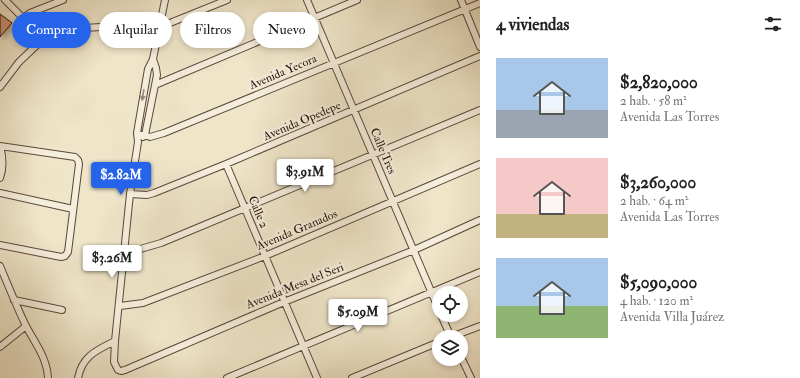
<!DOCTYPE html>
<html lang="es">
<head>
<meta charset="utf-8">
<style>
  :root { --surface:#fff; --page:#f2f2f2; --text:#222; --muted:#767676; --accent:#2563eb }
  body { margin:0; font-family:"IM FELL Double Pica",serif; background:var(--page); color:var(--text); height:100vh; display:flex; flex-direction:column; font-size:15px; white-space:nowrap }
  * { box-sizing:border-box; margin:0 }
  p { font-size:13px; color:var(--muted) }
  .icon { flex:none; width:22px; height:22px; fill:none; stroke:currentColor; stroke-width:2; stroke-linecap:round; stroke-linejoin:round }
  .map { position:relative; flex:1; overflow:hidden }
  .details { display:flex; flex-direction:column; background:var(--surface); width:320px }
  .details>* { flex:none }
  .top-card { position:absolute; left:12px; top:12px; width:380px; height:36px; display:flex; gap:8px }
  .tools { position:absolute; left:432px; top:286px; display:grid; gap:8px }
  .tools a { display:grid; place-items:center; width:36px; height:36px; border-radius:50%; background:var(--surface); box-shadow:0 2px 6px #0003; font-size:20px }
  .price { position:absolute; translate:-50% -34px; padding:0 9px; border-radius:4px; background:#fff; color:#222; font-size:13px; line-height:26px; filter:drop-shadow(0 1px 2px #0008) }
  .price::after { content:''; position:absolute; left:50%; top:24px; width:12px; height:9px; margin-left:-6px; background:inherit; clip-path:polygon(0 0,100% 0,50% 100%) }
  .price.on { background:var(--accent); color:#fff }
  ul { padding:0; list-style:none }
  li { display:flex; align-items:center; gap:12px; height:100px; padding:0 16px }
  li span { display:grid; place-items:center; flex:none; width:112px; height:80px; border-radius:0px; color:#555 }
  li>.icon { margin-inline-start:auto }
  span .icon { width:48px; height:48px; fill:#fffc; stroke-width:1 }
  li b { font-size:17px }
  h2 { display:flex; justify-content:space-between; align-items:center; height:48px; padding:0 16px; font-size:17px }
  .chip { padding:0 14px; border-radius:18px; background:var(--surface); box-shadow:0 2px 6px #0003; font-size:14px; line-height:36px }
  .chip.on { background:var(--accent); color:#fff }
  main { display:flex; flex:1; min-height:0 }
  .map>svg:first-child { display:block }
  .building { fill:#cd9171; stroke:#25130b; filter:url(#shadow) }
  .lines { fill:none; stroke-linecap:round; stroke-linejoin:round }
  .minor-casing { stroke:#58483a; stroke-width:8 }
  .minor { stroke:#f5eedc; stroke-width:6 }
  .oneway { fill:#978b7e }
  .labels { text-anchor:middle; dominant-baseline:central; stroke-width:4; stroke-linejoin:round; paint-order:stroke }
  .street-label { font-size:12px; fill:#25130b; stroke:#f5eedc }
</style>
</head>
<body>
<main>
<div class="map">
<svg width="480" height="378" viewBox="0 0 480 378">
  <defs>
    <filter id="shadow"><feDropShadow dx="3" dy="3" stdDeviation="2" flood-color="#0004"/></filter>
  </defs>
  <rect width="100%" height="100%" fill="#efe5c9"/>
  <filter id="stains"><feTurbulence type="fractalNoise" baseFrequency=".005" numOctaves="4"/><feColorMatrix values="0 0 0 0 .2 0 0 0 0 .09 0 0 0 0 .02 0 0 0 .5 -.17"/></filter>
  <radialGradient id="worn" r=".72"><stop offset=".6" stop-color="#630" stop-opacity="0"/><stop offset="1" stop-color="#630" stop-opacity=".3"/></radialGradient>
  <path class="building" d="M0 14 12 23 0 37Z"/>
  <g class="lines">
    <g class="minor-casing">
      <path id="minor" d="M5 0 23 18 41 41
        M165 0 153 59 148 69 137 133 138 142 130 194 115 341 114 362 118 370 121 371 125 370 284 302 414 250 480 220
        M307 0 439 310
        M461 0 480 47
        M23 18 30 13 63 0
        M155 85 357 0
        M0 87 19 62 41 41 63 32 84 28 101 27H160L227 0
        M137 133 150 137 164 133 480 3
        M143 137 145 135 157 75 156 68 153 59
        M0 146 75 157 78 160 79 164 68 252 65 256 61 257 0 245
        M0 146C3 157 4 167 0 178
        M226 164 317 378
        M0 193 73 209
        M130 194 147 195 154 193 226 164 480 56
        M123 254 161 243 480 110
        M0 266C8 285 16 305 25 324 34 342 47 357 48 378
        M14 300 62 310
        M120 306 143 303 265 256 480 164
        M441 315 451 337
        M451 337 480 326
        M0 347 26 326
        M461 357 471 378
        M78 378C82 356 97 350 115 341
        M227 378 480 272
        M352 378 439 342"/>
    </g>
    <use href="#minor" class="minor"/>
  </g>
  <defs><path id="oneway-solid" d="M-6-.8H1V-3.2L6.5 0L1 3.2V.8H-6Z"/></defs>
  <use class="oneway" href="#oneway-solid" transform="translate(143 95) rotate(99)"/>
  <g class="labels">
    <g class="street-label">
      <text transform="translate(283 72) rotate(-23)">Avenida Yecora</text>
      <text transform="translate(302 121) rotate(-23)">Avenida Opedepe</text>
      <text transform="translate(383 151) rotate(67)">Calle Tres</text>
      <text transform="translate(258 212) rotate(67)">Calle 2</text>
      <text transform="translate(297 230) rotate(-23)">Avenida Granados</text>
      <text transform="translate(295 286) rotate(-22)">Avenida Mesa del Seri</text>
    </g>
  </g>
  <rect width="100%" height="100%" filter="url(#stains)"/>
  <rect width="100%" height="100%" fill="url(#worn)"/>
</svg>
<div class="tools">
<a><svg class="icon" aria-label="locate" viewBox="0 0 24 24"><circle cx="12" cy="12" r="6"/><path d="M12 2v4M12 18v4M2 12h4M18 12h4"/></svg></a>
<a><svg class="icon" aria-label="layers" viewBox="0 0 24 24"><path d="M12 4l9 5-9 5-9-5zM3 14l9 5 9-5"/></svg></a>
</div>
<b class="price" style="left:305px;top:193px">$3.91M</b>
<b class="price on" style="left:121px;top:196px">$2.82M</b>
<b class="price" style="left:112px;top:279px">$3.26M</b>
<b class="price" style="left:358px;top:333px">$5.09M</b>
<div class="top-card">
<a class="chip on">Comprar</a>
<a class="chip">Alquilar</a>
<a class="chip">Filtros</a>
<a class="chip">Nuevo</a>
</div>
</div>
<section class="details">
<h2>4 viviendas<svg class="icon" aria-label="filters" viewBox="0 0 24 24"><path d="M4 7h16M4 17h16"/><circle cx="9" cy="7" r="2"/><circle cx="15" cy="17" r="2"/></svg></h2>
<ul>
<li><span style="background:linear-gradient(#a9c7e8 65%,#9aa5b1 0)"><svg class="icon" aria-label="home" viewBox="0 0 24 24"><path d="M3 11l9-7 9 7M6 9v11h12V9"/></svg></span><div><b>$2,820,000</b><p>2 hab. · 58 m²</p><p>Avenida Las Torres</p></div></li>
<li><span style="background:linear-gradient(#f6c9c9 70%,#c2b280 0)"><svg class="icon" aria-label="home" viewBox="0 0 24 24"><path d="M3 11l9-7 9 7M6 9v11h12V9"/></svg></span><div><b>$3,260,000</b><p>2 hab. · 64 m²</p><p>Avenida Las Torres</p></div></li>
<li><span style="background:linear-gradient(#a9c7e8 60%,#8fb573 0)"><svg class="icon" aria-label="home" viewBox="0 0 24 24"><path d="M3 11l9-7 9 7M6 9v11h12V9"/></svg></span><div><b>$5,090,000</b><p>4 hab. · 120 m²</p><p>Avenida Villa Juárez</p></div></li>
</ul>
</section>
</main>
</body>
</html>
